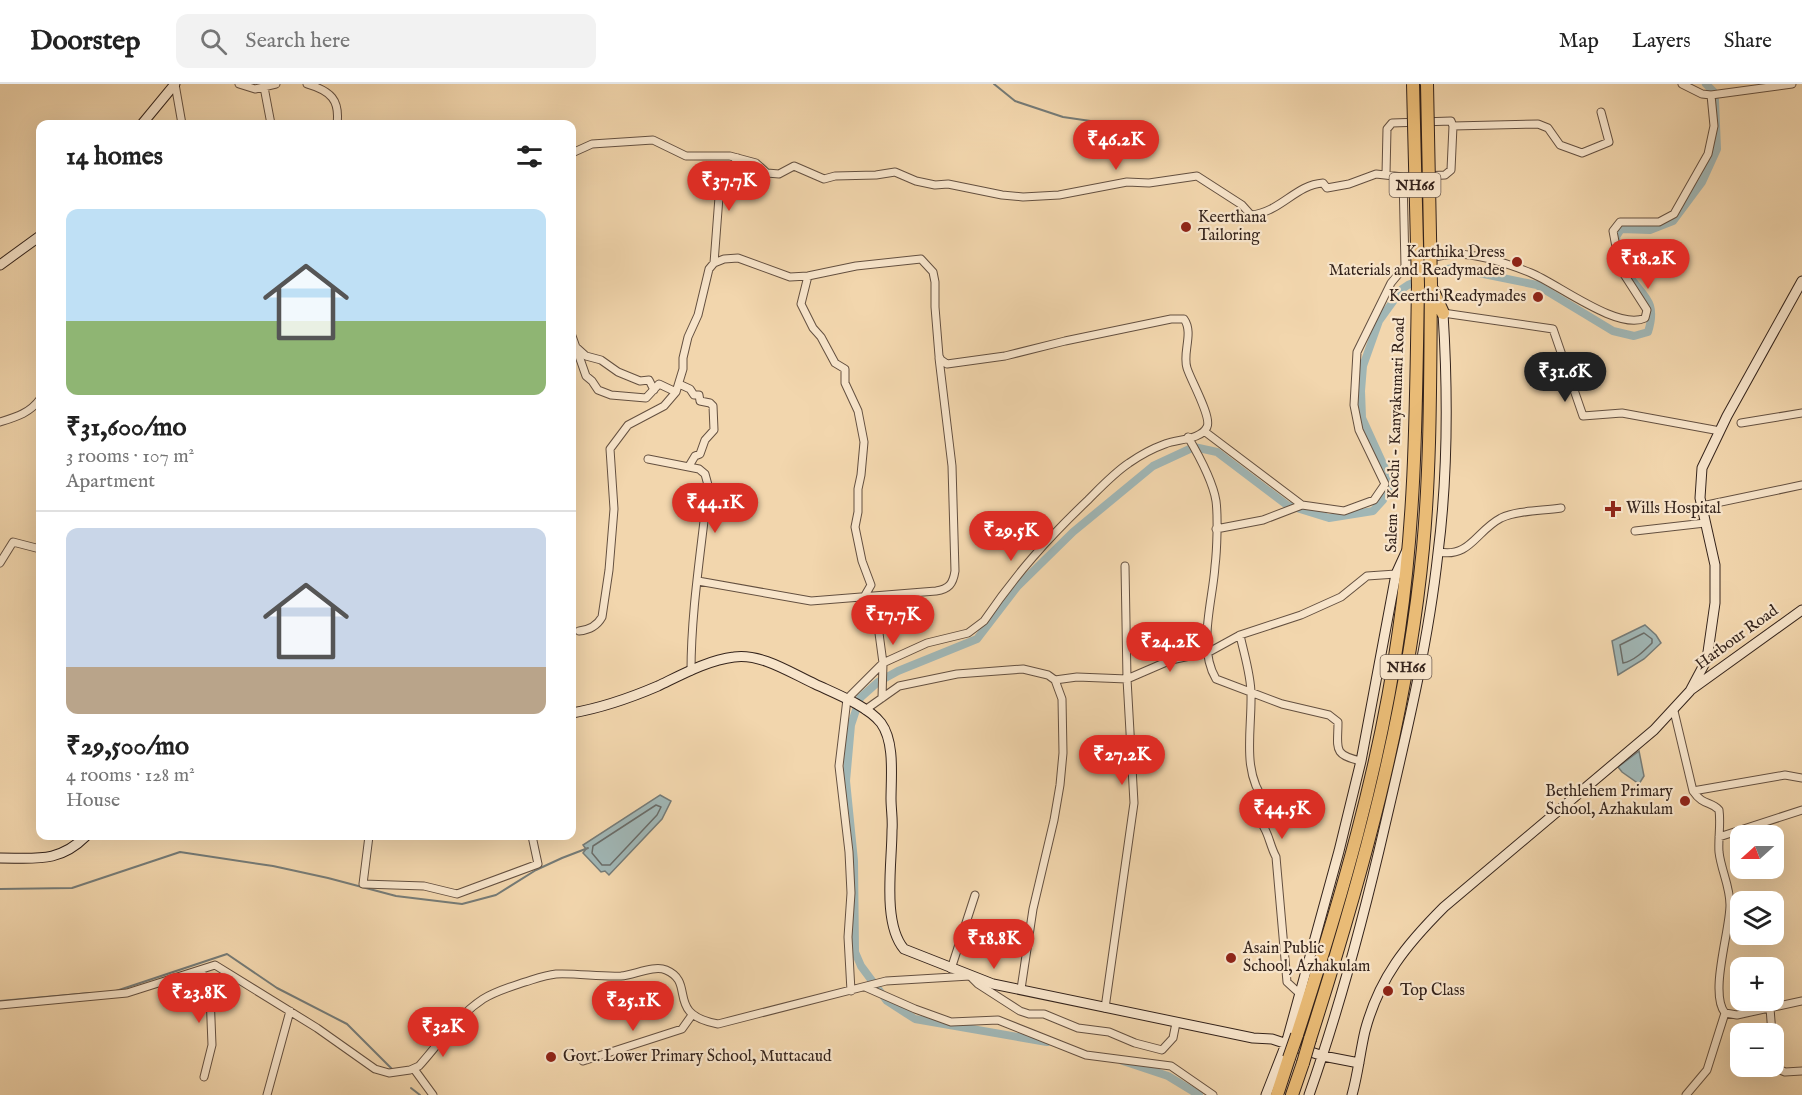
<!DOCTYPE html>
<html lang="en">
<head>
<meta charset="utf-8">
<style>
  :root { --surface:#fff; --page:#f2f2f2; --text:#222; --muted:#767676; --line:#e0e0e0; --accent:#d93025 }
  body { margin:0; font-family:"IM FELL English",serif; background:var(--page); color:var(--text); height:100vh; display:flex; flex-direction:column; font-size:22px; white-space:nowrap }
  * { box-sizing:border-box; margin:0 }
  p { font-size:20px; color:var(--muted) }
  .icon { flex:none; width:33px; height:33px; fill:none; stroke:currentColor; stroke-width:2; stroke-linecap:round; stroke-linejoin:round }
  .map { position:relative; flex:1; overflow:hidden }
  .drawer { position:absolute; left:36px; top:36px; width:540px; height:720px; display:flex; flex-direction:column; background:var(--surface); border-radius:12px; box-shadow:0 6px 24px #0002 }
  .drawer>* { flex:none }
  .needle { width:39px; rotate:249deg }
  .buttons { position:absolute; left:1730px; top:741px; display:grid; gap:12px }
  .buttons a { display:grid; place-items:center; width:54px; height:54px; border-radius:12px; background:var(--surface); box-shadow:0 6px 24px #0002; font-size:30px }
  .price { position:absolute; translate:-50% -51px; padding:0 14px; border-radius:21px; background:var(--accent); color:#fff; font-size:20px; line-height:39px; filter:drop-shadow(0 2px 3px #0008) }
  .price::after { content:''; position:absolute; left:50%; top:36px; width:18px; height:14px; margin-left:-9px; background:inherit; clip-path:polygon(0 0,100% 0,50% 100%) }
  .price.active { background:#222; color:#fff }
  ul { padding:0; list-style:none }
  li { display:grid; align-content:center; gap:12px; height:318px; padding:0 30px }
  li+li { border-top:2px solid var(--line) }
  li span { display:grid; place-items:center; height:186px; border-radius:12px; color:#555 }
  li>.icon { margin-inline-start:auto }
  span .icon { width:108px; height:108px; fill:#fffc; stroke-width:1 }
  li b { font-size:26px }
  h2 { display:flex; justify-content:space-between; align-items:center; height:72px; padding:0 30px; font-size:26px }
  header { display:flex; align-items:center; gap:36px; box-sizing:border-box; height:84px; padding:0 30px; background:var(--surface); border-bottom:2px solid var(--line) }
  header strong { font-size:28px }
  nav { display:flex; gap:33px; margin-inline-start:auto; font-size:21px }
  .search { width:420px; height:54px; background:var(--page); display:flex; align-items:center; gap:15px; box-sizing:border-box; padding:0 21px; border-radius:12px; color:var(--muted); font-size:22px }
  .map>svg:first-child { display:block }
  .water { fill:#a0b6b5; stroke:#757b77; stroke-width:1.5 }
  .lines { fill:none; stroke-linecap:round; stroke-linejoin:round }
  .shore { stroke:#6a6c68; stroke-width:1.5 }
  .stream { stroke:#757b77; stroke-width:2 }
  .canal { stroke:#a0b6b5; stroke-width:8 }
  .street-casing { stroke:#645040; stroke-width:9 }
  .secondary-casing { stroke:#34231b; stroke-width:11 }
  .highway-casing { stroke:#34231b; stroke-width:14 }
  .street { stroke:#f7e4ca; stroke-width:7 }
  .secondary { stroke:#f7e4ca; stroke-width:9 }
  .highway { stroke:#e9bb76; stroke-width:12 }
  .highway-bridge-casing { stroke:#34231b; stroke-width:14; stroke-linecap:butt }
  .highway-bridge { stroke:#e9bb76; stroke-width:12 }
  .poi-dot { fill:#8f2418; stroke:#f7e4ca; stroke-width:2 }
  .labels { text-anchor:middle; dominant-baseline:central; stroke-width:4.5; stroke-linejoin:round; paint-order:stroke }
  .shield { fill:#f7e4ca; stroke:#6e5d50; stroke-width:1.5 }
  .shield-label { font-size:15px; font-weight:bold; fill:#34231b }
  .poi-label { font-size:16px; fill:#34231b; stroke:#f7e4ca; text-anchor:start }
  .street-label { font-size:16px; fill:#34231b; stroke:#f7e4ca }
</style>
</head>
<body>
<header>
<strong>Doorstep</strong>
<div class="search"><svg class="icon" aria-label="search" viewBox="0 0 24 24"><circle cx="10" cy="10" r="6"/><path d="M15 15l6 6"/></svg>Search here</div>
<nav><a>Map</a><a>Layers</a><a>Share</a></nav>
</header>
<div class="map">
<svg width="1802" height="1011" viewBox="0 0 1802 1011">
  <rect width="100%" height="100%" fill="#f2d6ad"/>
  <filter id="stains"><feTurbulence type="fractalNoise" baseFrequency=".00333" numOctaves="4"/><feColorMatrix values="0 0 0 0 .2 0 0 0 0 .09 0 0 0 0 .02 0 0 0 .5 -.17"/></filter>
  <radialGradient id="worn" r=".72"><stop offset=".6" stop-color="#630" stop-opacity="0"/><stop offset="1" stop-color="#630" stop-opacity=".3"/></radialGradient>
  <path class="water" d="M1645 541 1656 551 1661 559 1644 575 1618 591 1612 557Z
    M1639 667 1644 692 1639 700 1622 688 1618 683Z
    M660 711 671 717 662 735 609 791 605 787 601 788 583 769 586 765 583 761Z"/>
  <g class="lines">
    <path class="shore" d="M1644 549 1652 555V559C1644 567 1634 577 1623 579L1620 561Z
      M656 721 661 723 657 731 610 781H602L592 769 593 762Z"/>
    <path class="stream" d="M994 0 1015 17 1063 33 1118 41
      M0 805 72 804 180 768 273 782 328 794 396 812 462 820 496 811 536 786 562 774 588 764
      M116 907 227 870 277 904 347 940 394 987
      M0 917 90 909
      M411 1004 420 1011"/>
    <path class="canal" d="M1706 0 1714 8
      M1047 958 915 935 887 917 861 882 855 868 854 777 846 697 851 641 860 614 878 598 898 587 977 555 1017 503 1073 448 1153 382 1194 363 1217 368 1287 421 1329 434 1373 427 1383 416 1389 403 1388 391 1362 334 1361 307 1363 282 1379 237 1402 205 1408 201 1447 185 1454 184 1537 201 1613 247 1634 252 1648 248C1658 216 1643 213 1627 189 1620 178 1618 166 1616 153L1621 145 1650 146 1673 137 1702 98 1717 65 1715 16
      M1123 977 1168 992 1199 1011"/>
    <g class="street-casing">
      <path id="street" d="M175 0 182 40
        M239 0 255 5 276 0
        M307 0C331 7 340 16 337 40
        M264 3 271 40
        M1711 11 1792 0
        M572 69 592 60 653 56 686 72H730L756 79 767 89 779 90 794 82 824 95 835 92 876 91 895 88 916 97 935 101 948 100 1002 111 1023 113 1059 111 1127 98 1149 99 1197 92 1242 121 1251 131C1281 128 1295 101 1323 99L1327 104 1349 100 1376 90 1403 93
        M1386 90 1387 45 1392 39 1451 37 1453 42
        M714 179 719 113 722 99 738 74
        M1405 182C1421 176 1437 171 1455 170 1479 170 1509 180 1531 189 1558 200 1618 247 1645 234L1647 226 1620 184 1613 147 1620 138H1659L1674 130 1708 70 1714 42 1711 11 1702 10 1682 0
        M808 192 801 220 813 244 821 253 835 279 845 285V299L858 327 864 358 861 391 858 405V428L855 443 862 477 871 501 864 513
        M1443 229 1553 245 1583 332 1622 329 1720 347
        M572 252 586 292 592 297 598 306 611 311 646 314 659 300 676 308
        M576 263 586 272 601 276 618 288 640 297 649 296 654 306
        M679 300 690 305 694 311H699L700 317 710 319 713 322 714 346 705 356 700 370 695 372 689 382
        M0 338C16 333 30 329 40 315
        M1741 339 1802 329
        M1204 347 1302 421 1344 427 1374 416 1385 400 1359 346 1354 321 1357 268 1391 199 1405 182 1403 93 1445 91 1451 86 1453 42 1538 40 1548 44 1560 61 1582 69 1609 58 1601 28
        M1188 353C1198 370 1213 398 1216 417 1218 432 1217 466 1215 482 1213 516 1197 563 1216 595L1282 620 1329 631 1338 638C1338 664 1332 671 1361 677
        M648 375 699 385 705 390 708 401C702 462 691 525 691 587
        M1702 422 1802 401
        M1216 445 1263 436 1302 421
        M1635 447 1705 439
        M1439 468C1470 474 1476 447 1501 434 1518 426 1543 427 1561 424
        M0 479 13 458 40 465
        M698 497 811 517 936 507C949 505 953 500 955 487L952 382 939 274
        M874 512 883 579 882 614
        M579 547C589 546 597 542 602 533L609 486 614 425 610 365 628 341 664 322 676 308 683 285V274L688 253 698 231 709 185 714 179 724 175 738 174 790 193 808 192 856 182 921 175 933 188 935 198V223L939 272 941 276 947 280 1005 272 1065 257 1171 235H1184C1194 249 1182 269 1187 284 1191 297 1212 333 1207 343 1201 356 1177 355 1165 360 1154 364 1139 372 1129 379 1114 389 1101 403 1088 416 1047 455 1016 490 984 537L968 549 927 559 883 579 847 615 839 682 849 768 851 809 848 853 851 907
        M1240 551C1244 570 1251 591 1251 610 1252 647 1241 688 1266 719L1262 740C1269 750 1270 762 1276 773L1287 898 1300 910
        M1055 596 1077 593 1127 595 1171 576 1209 568 1240 551 1301 531 1341 513 1367 492 1396 490
        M865 626 899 602 957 590 1023 585 1048 591 1055 596 1062 615 1063 669 1060 701 1054 736 1033 825 1021 905
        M1674 627 1693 707C1703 722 1711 717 1719 726 1721 740 1718 754 1719 768 1721 786 1730 802 1730 821 1730 847 1709 909 1725 929L1737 931 1802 917
        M1693 707 1785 691 1802 694
        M369 752 363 800 424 802 457 810 538 780 532 752
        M1719 753 1802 726
        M951 885 975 811
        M201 886 210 910 212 961 204 993
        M865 903 915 925 951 938 998 936 1086 971 1171 982 1213 1011
        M0 921 127 909 215 881 317 944 375 985 389 989 410 986 419 982C439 960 457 932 483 915 496 907 510 903 525 898 535 895 546 891 556 890 578 889 599 893 621 892 634 891 654 881 666 886 697 899 664 930 718 940L886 897 970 892 978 900 1020 927 1029 930H1044L1078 944 1109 948 1135 959 1162 966 1173 954 1176 939
        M1105 924 1134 719 1127 595 1125 482
        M1770 924 1772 950
        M1773 966 1778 985 1785 988 1802 987
        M583 977 682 945 692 931
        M414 985 433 1011
        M267 1011 290 927
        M1686 1011 1707 986 1725 929"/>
    </g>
    <g class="secondary-casing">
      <path id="secondary" d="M142 40 175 0
        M0 181 40 152
        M1692 605 1802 526
        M572 629C601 624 630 614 658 602 681 591 708 576 734 573 761 569 791 589 815 600 834 609 868 622 881 639 895 658 891 693 891 715 891 725 893 736 892 746 892 780 882 839 904 865L993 900 1253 954 1272 955 1323 972 1359 979
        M0 774C36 774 59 779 86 752
        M1266 1011 1286 960 1339 767 1361 677 1396 490 1406 468
        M1309 1011C1340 923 1364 832 1385 741 1406 651 1428 561 1438 469 1448 390 1448 309 1443 229
        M1352 1011C1358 990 1360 968 1365 947 1379 894 1406 861 1444 823L1654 646 1690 607 1707 575 1715 519V481L1700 414 1702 384 1727 332 1802 197"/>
    </g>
    <g class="highway-casing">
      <path id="highway" d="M1432 205 1443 229
        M1297 951C1340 818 1380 684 1399 546 1416 431 1416 316 1418 201
        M1310 955C1361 795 1407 632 1423 464 1431 377 1430 289 1431 201
        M1277 1011 1289 974
        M1292 1011 1303 979"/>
    </g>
    <use href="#street" class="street"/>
    <use href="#secondary" class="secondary"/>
    <use href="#highway" class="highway"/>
    <g class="highway-bridge-casing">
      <path id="highway-bridge" d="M1413 0 1418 201
        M1427 0 1431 201
        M1289 974 1297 951
        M1303 979 1310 955"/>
    </g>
    <use href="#highway-bridge" class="highway-bridge"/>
  </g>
  <g class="poi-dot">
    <circle cx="1186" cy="143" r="6"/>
    <circle cx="1517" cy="178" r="6"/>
    <circle cx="1538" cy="213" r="6"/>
    <path d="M1610 416h6v6h6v6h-6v6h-6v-6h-6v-6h6z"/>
    <circle cx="1685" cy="717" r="6"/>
    <circle cx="1231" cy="874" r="6"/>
    <circle cx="1388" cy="907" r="6"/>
    <circle cx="551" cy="973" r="6"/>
  </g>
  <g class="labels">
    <g class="shield">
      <rect x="1389.5" y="89" width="51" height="24" rx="4.5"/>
      <rect x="1380.5" y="571" width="51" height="24" rx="4.5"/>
    </g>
    <g class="shield-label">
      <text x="1415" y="101">NH66</text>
      <text x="1406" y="583">NH66</text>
    </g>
    <g class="poi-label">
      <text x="1198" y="134">Keerthana<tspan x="1198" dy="18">Tailoring</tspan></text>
      <text x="1505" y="169" text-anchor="end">Karthika Dress<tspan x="1505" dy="18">Materials and Readymades</tspan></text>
      <text x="1526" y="213" text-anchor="end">Keerthi Readymades</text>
      <text x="1626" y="425">Wills Hospital</text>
      <text x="1673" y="708" text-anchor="end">Bethlehem Primary<tspan x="1673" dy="18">School, Azhakulam</tspan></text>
      <text x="1243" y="865">Asain Public<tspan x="1243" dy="18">School, Azhakulam</tspan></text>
      <text x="1400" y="907">Top Class</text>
      <text x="563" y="973">Govt. Lower Primary School, Muttacaud</text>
    </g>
    <g class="street-label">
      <text transform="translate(1396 351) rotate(-88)">Salem - Kochi - Kanyakumari Road</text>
      <text transform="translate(1737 554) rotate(-36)">Harbour Road</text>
    </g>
  </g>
  <rect width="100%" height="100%" filter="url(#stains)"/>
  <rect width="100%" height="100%" fill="url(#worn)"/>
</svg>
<div class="buttons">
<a><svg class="needle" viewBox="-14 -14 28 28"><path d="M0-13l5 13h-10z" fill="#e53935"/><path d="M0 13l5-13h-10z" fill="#767676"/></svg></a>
<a><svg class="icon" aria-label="layers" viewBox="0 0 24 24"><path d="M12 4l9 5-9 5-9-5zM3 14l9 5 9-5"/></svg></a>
<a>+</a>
<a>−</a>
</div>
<b class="price" style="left:1116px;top:87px">₹46.2K</b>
<b class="price" style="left:729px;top:128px">₹37.7K</b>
<b class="price" style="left:1648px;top:206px">₹18.2K</b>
<b class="price active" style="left:1565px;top:319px">₹31.6K</b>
<b class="price" style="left:715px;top:450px">₹44.1K</b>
<b class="price" style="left:1011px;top:478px">₹29.5K</b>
<b class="price" style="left:893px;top:562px">₹17.7K</b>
<b class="price" style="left:1170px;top:589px">₹24.2K</b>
<b class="price" style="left:1122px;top:702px">₹27.2K</b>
<b class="price" style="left:1282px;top:756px">₹44.5K</b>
<b class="price" style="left:994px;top:886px">₹18.8K</b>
<b class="price" style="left:199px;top:940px">₹23.8K</b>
<b class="price" style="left:633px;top:948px">₹25.1K</b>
<b class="price" style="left:443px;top:974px">₹32K</b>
<section class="drawer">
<h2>14 homes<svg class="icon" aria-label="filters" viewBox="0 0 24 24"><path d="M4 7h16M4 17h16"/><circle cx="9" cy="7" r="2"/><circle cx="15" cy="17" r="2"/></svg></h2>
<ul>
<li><span style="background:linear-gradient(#bfe0f5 60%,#8fb573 0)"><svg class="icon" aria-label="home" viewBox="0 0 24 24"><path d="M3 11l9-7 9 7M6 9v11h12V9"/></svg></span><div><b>₹31,600/mo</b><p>3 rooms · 107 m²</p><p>Apartment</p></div></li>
<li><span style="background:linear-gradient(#c9d6e8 75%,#b9a48a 0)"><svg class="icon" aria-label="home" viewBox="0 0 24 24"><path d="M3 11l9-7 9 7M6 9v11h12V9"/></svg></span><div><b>₹29,500/mo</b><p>4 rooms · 128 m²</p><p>House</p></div></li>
</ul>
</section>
</div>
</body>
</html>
